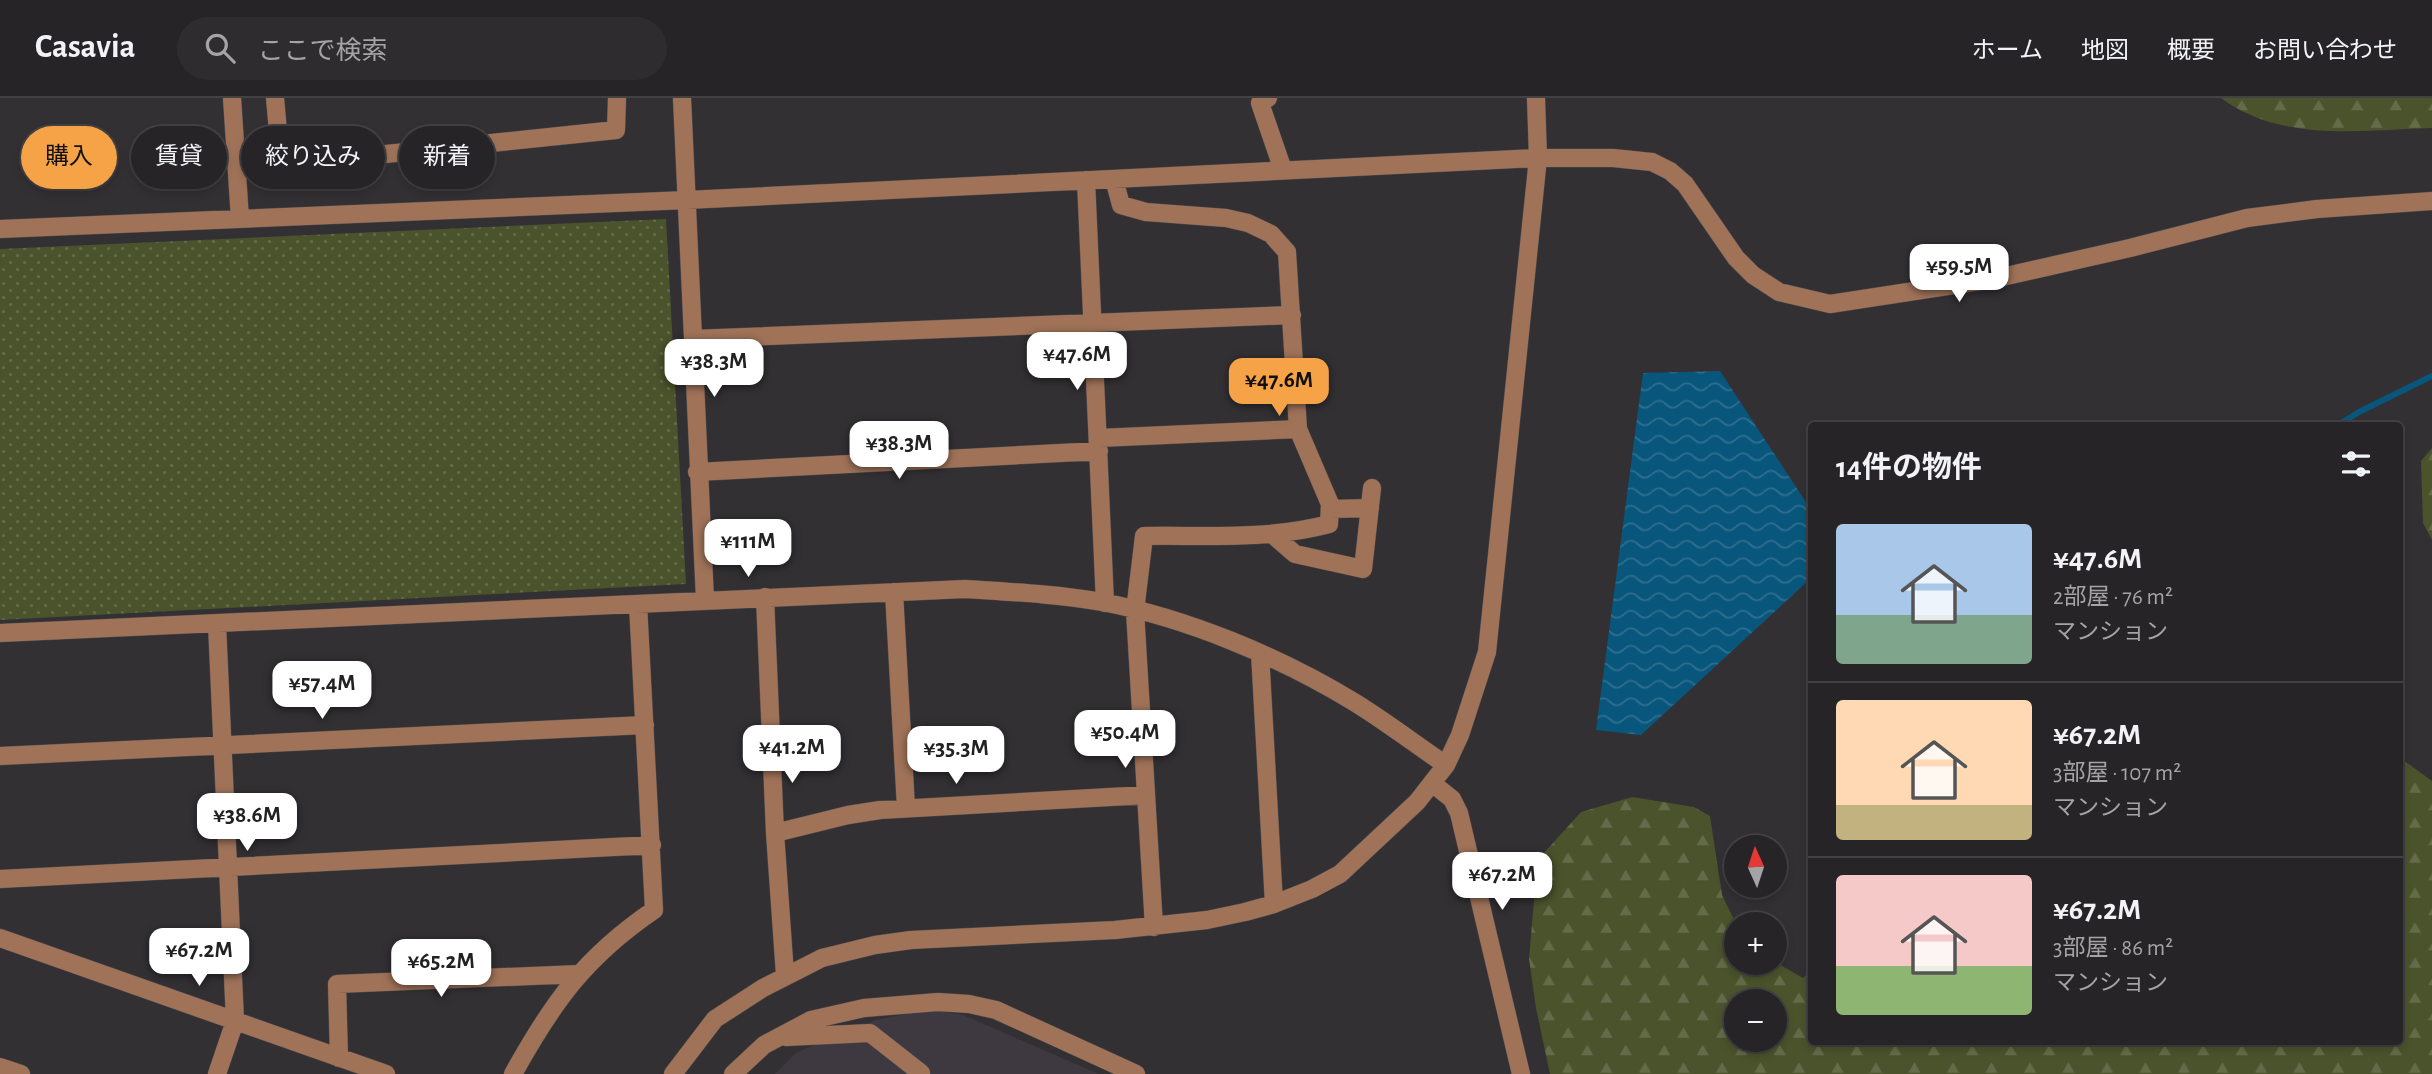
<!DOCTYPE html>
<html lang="ja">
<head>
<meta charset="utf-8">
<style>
  :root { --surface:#262426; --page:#2e2c2e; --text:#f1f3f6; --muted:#a4a4a7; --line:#424143; --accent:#f6a247 }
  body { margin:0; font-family:"Alegreya Sans","Noto Sans JP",sans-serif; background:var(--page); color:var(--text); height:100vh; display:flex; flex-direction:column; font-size:26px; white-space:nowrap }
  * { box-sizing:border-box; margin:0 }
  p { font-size:23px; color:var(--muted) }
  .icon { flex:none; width:38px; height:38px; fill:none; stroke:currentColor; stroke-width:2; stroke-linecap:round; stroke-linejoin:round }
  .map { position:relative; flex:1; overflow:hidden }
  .panel { position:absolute; left:1808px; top:324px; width:595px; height:623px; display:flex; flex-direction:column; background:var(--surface); border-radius:7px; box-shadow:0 4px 10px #0003,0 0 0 2px var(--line) }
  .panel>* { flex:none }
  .guide { position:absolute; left:21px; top:28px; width:665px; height:63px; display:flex; gap:14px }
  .needle { width:46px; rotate:357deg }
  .tools { position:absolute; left:1724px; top:737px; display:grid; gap:14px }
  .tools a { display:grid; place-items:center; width:63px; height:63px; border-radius:50%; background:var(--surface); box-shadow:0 4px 10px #0003,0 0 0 2px var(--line); font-size:35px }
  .price { position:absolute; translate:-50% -60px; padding:0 16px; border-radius:14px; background:#fff; color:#222; font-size:23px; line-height:46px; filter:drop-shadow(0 2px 4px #0008) }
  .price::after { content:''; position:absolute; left:50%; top:42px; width:21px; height:16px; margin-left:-10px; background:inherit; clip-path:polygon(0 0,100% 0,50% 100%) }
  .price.selected { background:var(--accent); color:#111 }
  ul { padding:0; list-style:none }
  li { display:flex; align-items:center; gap:21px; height:175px; padding:0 28px }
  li+li { border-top:2px solid var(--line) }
  li span { display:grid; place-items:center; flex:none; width:196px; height:140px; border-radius:7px; color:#555 }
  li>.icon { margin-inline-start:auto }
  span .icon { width:84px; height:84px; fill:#fffc; stroke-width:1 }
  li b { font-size:30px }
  h2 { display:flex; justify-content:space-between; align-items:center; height:84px; padding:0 28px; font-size:30px }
  .pill { padding:0 24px; border-radius:32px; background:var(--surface); box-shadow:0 4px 10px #0003,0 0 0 2px var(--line); font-size:24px; line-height:63px }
  .pill.selected { background:var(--accent); color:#111 }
  header { display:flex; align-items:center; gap:42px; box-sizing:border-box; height:98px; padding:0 35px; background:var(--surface); border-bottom:2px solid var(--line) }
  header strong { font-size:33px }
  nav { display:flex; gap:38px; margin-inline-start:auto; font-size:24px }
  .search { width:490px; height:63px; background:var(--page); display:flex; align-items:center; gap:18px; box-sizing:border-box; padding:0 24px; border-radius:38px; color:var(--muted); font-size:26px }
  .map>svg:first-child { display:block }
  .built { fill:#3e3840 }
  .forest { fill:url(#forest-firs); fill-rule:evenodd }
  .park { fill:url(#park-dots) }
  .water { fill:url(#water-waves) }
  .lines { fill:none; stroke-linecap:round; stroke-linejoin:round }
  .stream { stroke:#09567d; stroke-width:6 }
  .minor-casing { stroke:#4e4c4f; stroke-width:19 }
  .minor { stroke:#a07359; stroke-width:18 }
</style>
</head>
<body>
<header>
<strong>Casavia</strong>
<div class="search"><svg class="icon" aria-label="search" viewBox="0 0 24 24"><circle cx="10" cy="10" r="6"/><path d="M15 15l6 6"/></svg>ここで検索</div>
<nav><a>ホーム</a><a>地図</a><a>概要</a><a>お問い合わせ</a></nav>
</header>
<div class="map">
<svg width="2432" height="976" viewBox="0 0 2432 976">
  <defs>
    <pattern id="forest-firs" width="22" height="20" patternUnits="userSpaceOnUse" patternTransform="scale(1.75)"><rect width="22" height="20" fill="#4b532c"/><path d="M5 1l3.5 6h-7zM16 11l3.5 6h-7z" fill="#656b4a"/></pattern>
    <pattern id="park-dots" width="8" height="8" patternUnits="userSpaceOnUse" patternTransform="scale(1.75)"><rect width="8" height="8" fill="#4b532c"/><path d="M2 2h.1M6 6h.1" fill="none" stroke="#656b4a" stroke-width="1.8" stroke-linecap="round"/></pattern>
    <pattern id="water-waves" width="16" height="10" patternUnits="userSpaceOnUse" patternTransform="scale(1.75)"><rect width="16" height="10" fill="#09567d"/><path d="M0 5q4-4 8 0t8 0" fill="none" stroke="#2d6e8f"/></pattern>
  </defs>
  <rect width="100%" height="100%" fill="#323033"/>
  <path class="built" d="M931 911 963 917 1099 976H775L797 954 876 922Z"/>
  <path class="forest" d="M2221 0H2432V30C2361 32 2282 45 2221 0Z
    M2432 350V442L2423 425 2421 363Z
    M2399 659 2432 683V976H1550L1536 910 1529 861 1534 802 1543 756 1581 714 1632 699 1694 709 1710 718 1722 797 1736 826V864H1775L1803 880 1811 872V943H2399ZM1736 903H1774V942H1736Z"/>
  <path class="park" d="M666 121 686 486 0 522V151Z"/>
  <path class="water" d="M1720 273 1811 412V480L1641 637 1596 632 1643 275Z"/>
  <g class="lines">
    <path class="stream" d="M2338 327 2359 314 2432 278"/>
    <g class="minor-casing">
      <path id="minor" d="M232 0 240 121
        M275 0 281 67 616 32 617 0
        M682 0 705 502
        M1268 0 1260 5 1283 72
        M1536 0 1538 60H1613L1652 64 1670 73 1685 86 1736 160 1753 177 1779 194 1830 206 1993 181 2130 150 2247 120 2317 111 2432 103
        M1114 81 1121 107 1146 114 1226 120 1248 125 1271 136 1287 154 1298 331 1330 406 1329 426C1270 442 1205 437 1144 438L1135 513 1154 829
        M1086 82 1105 505
        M0 131 687 102 1538 60 1487 554 1460 637 1446 667 1417 704 1340 776 1312 791 1274 806 1245 814 1207 822 1115 832 911 842 875 847 822 860 763 890 715 921 673 976
        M693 241 1292 217
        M1099 340 1298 331
        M697 374 1099 353
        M1330 411 1370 410
        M1272 436 1295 456 1363 471 1372 390
        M894 494 906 710
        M765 499 775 735 785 877
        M217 526 235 923 217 976
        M0 535 965 491C1011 494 1057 496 1102 504 1187 520 1280 559 1354 604 1385 623 1415 646 1446 667
        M1260 555 1274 806
        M0 658 645 627
        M1432 685 1452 701 1459 715 1521 976
        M775 735 848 717 880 712 1146 697
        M0 781 652 747
        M0 840 386 976
        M786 939 870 935 921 975
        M339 960 337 886 579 876
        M0 969 21 976
        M513 976C553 904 585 859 654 812L638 506
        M733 976 764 947 811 922 864 910 938 904 969 906 996 912 1136 976"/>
    </g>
    <use href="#minor" class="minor"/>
  </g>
</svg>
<div class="tools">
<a><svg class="needle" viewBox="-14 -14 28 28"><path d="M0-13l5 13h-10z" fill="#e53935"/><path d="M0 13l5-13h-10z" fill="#a4a4a7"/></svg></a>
<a>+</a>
<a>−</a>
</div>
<b class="price" style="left:1959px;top:206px">¥59.5M</b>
<b class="price" style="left:1077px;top:294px">¥47.6M</b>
<b class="price" style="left:714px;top:301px">¥38.3M</b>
<b class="price selected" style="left:1279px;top:320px">¥47.6M</b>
<b class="price" style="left:899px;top:383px">¥38.3M</b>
<b class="price" style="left:748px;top:481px">¥111M</b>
<b class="price" style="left:322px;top:623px">¥57.4M</b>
<b class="price" style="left:1125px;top:672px">¥50.4M</b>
<b class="price" style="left:792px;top:687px">¥41.2M</b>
<b class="price" style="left:956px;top:688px">¥35.3M</b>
<b class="price" style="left:247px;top:755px">¥38.6M</b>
<b class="price" style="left:1502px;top:814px">¥67.2M</b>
<b class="price" style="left:199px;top:890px">¥67.2M</b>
<b class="price" style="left:441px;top:901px">¥65.2M</b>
<div class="guide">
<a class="pill selected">購入</a>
<a class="pill">賃貸</a>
<a class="pill">絞り込み</a>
<a class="pill">新着</a>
</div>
<section class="panel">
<h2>14件の物件<svg class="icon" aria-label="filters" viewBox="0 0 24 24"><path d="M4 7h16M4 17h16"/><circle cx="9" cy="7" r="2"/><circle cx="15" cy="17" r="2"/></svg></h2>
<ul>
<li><span style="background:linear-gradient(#a9c7e8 65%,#7fa58c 0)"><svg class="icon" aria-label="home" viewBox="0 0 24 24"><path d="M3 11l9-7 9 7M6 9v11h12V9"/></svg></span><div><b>¥47.6M</b><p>2部屋 · 76 m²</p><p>マンション</p></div></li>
<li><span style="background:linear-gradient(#ffd9b3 75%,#c2b280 0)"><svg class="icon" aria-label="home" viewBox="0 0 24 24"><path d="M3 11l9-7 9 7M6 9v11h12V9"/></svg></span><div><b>¥67.2M</b><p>3部屋 · 107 m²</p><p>マンション</p></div></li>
<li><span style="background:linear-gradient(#f6c9c9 65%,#8fb573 0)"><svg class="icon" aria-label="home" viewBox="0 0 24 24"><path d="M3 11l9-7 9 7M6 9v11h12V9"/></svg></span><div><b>¥67.2M</b><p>3部屋 · 86 m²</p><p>マンション</p></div></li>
</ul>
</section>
</div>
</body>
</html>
